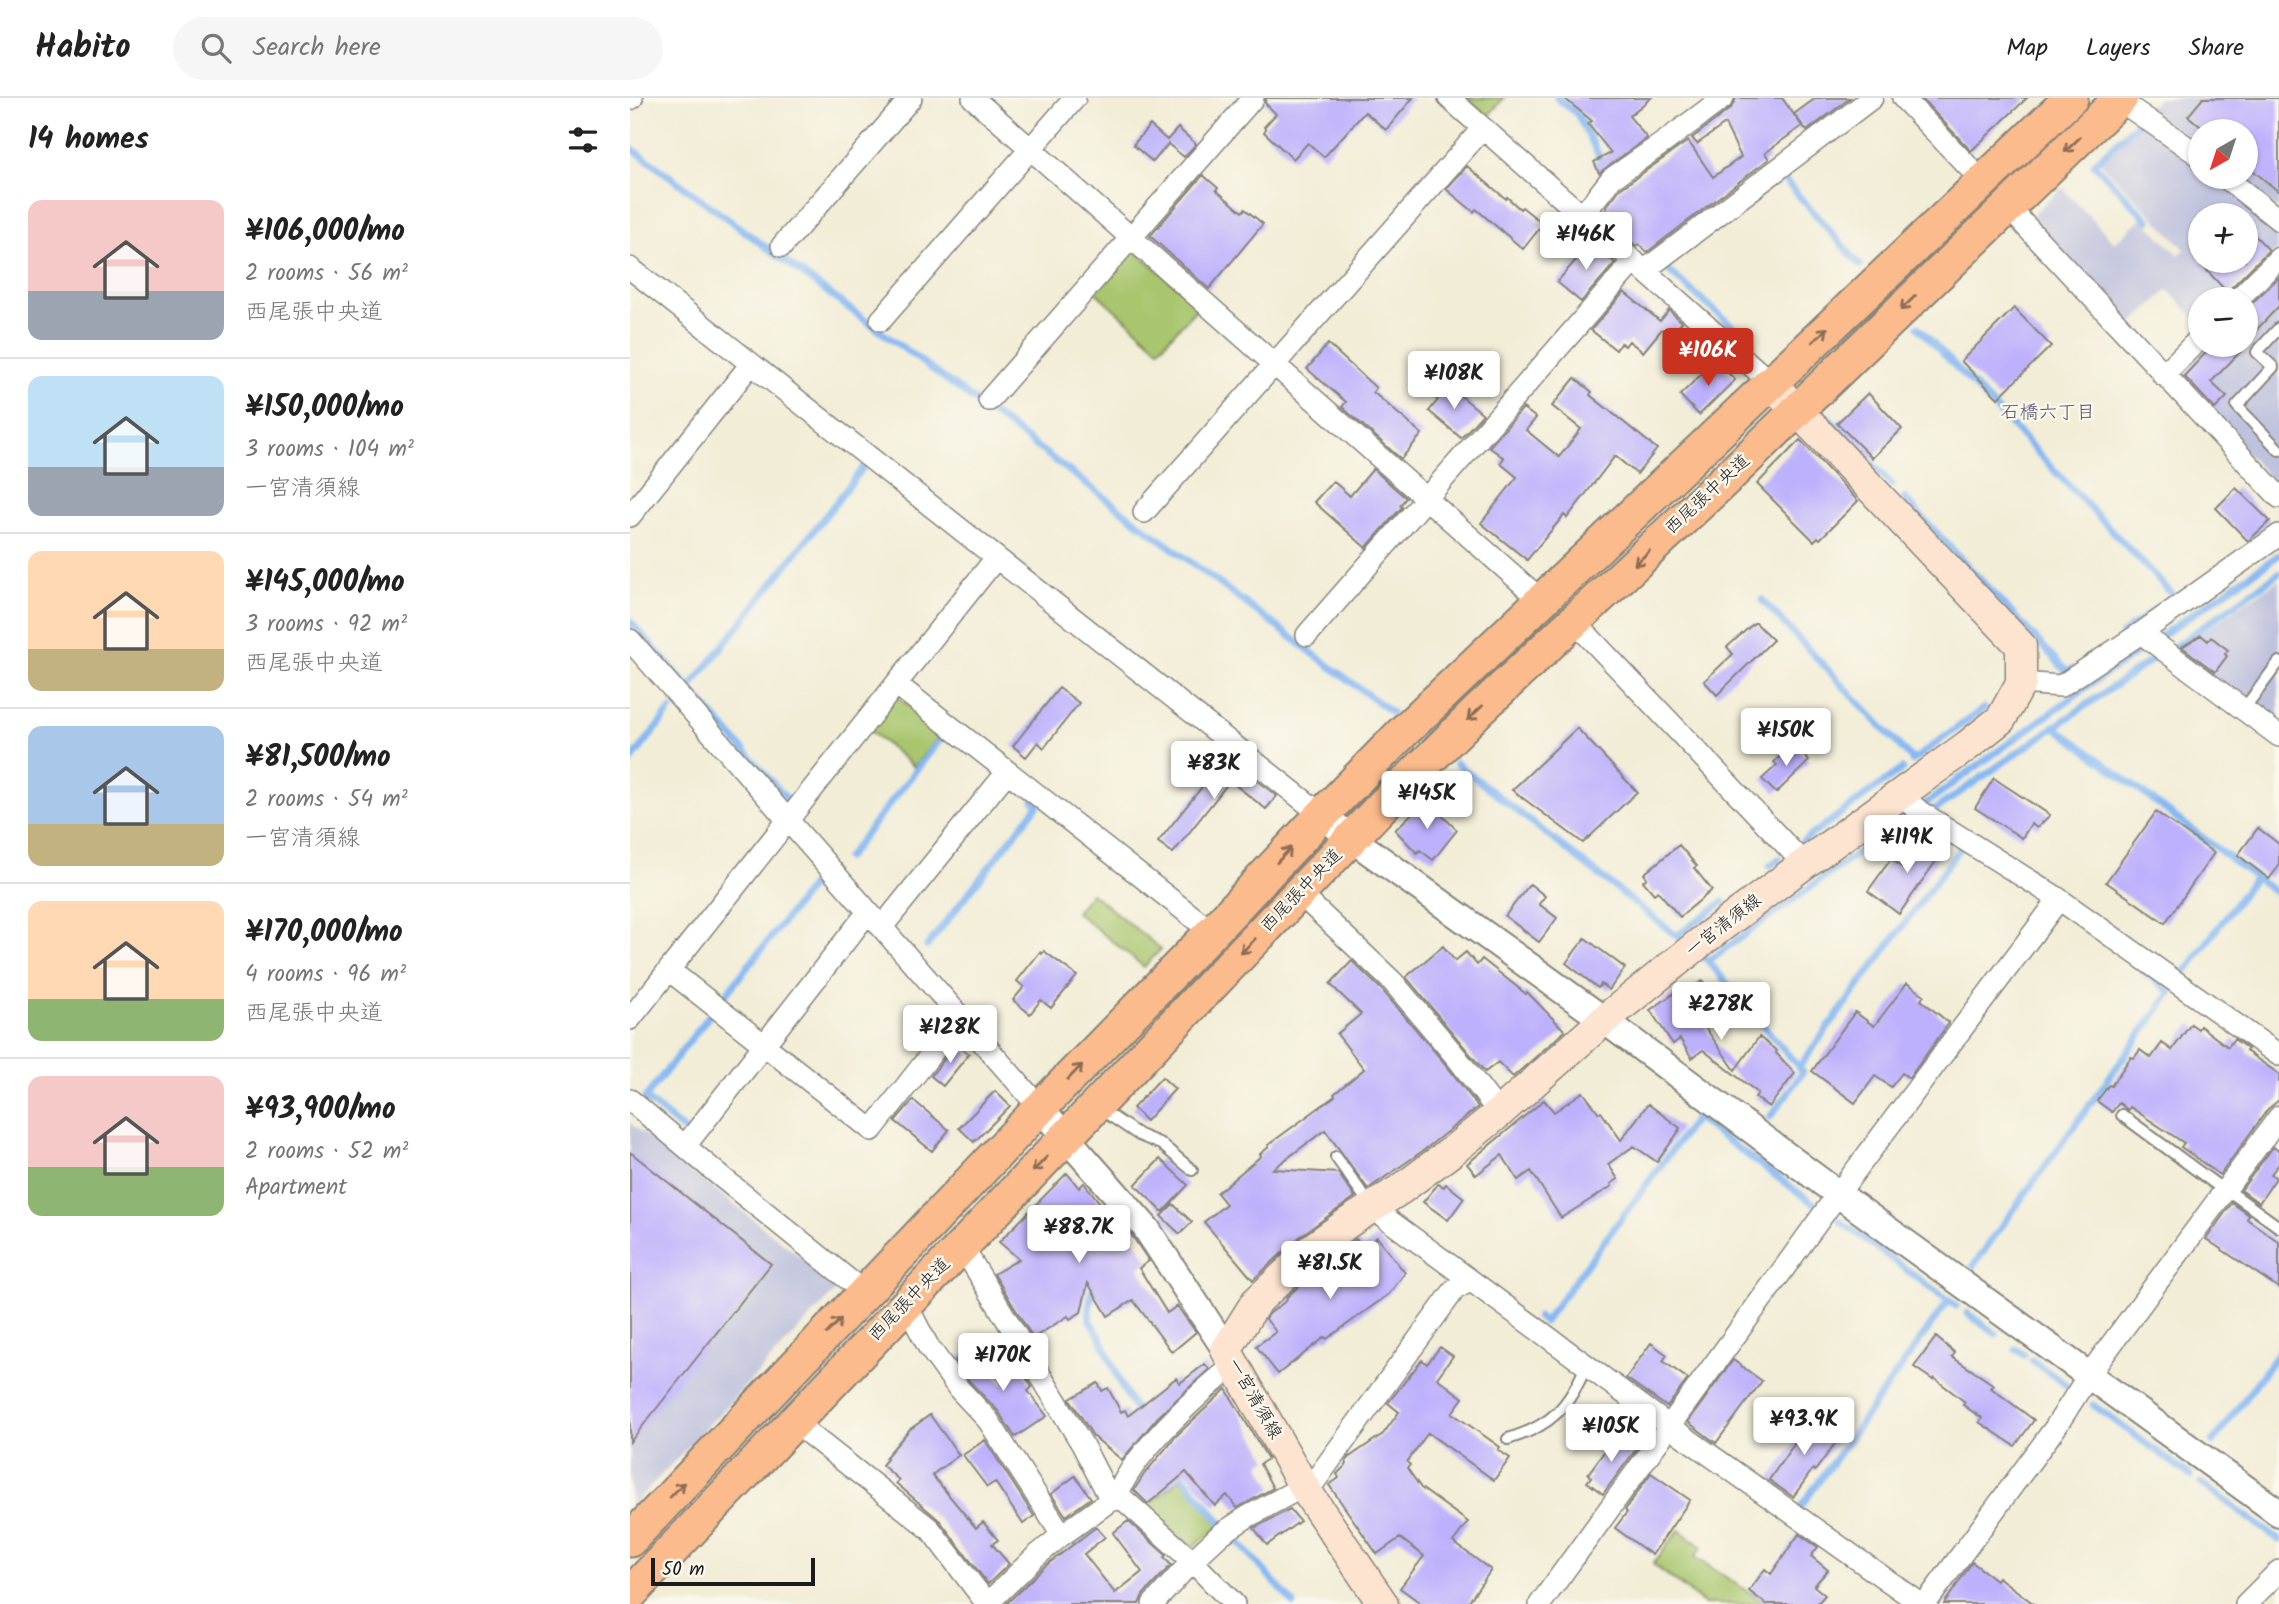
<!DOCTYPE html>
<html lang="en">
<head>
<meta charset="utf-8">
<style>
  :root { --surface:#fff; --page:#f6f6f6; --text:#222; --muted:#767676; --line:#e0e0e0; --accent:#c8321e }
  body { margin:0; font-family:Kalam,"Klee One",sans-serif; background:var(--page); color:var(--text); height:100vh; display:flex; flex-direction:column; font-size:26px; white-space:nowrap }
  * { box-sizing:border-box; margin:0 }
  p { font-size:23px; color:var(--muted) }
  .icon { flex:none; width:38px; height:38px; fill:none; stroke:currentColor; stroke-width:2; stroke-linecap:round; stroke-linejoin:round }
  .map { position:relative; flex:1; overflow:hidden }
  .panel { display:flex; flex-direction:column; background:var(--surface); width:630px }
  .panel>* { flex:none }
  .needle { width:46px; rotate:219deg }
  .tools { position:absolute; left:1558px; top:21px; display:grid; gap:14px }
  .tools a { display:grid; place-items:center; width:70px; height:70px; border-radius:50%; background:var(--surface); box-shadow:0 2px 5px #0004; font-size:35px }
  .scale { position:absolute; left:21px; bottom:18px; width:164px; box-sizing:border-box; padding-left:7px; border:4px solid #1c1c1c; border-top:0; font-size:19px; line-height:24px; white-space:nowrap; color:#1c1c1c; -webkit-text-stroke:5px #fbf7ec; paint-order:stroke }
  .price { position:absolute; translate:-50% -60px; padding:0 16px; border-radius:7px; background:#fff; color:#222; font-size:23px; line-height:46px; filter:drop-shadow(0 2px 4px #0008) }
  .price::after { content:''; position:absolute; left:50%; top:42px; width:21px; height:16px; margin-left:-10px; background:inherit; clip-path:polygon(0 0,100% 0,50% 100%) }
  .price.selected { background:var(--accent); color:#fff }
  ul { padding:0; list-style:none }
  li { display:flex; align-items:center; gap:21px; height:175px; padding:0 28px }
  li+li { border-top:2px solid var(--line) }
  li span { display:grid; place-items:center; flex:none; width:196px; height:140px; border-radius:14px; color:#555 }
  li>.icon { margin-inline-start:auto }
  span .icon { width:84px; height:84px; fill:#fffc; stroke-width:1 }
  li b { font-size:30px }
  h2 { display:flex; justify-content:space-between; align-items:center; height:84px; padding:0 28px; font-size:30px }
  header { display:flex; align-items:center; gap:42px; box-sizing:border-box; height:98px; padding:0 35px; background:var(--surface); border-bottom:2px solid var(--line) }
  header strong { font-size:33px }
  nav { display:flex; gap:38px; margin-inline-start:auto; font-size:24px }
  .search { width:490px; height:63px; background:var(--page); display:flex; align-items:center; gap:18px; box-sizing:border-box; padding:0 24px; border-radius:38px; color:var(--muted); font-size:26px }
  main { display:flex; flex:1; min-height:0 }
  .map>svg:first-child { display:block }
  .industrial { fill:#bfc2dd; fill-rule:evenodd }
  .green { fill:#a9c66e; stroke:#627145; stroke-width:2 }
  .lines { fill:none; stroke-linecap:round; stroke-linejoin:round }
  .stream { stroke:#86b8f3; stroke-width:7 }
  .building { fill:#bdb0fd }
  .service-casing { stroke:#87847a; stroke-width:14 }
  .minor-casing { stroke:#87847a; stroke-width:24 }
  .tertiary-casing { stroke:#87847a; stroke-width:30 }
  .secondary-casing { stroke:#87847a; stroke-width:33 }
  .primary-casing { stroke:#87847a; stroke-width:37 }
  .service { stroke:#fff; stroke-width:10 }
  .minor { stroke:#fff; stroke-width:21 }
  .tertiary { stroke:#fff; stroke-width:26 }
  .secondary { stroke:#fde4d1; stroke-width:30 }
  .primary { stroke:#fbbb8c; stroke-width:33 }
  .oneway { stroke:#8c6c54 }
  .labels { text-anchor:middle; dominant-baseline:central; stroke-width:5; stroke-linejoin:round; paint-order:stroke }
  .street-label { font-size:18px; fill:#1c1c1c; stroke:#fbf7ec }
  .neighbourhood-label { font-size:19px; fill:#54506b; stroke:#fbf7ec }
</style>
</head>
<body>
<header>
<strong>Habito</strong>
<div class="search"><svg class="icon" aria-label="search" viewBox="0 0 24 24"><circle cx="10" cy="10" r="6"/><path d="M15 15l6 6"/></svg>Search here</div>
<nav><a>Map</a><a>Layers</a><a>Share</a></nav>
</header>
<main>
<section class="panel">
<h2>14 homes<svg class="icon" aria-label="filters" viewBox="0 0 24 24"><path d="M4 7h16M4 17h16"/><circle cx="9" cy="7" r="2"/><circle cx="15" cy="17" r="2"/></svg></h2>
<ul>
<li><span style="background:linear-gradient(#f6c9c9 65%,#9aa5b1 0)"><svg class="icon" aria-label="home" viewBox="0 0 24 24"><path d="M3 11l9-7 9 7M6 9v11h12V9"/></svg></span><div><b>¥106,000/mo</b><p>2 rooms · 56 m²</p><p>西尾張中央道</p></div></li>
<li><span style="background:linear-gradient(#bfe0f5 65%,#9aa5b1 0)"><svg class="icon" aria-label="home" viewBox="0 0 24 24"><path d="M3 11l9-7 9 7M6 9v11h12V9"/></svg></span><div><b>¥150,000/mo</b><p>3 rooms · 104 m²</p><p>一宮清須線</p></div></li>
<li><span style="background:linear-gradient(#ffd9b3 70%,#c2b280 0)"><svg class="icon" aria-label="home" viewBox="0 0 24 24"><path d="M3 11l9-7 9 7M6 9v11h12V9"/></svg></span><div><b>¥145,000/mo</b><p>3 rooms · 92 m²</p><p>西尾張中央道</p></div></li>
<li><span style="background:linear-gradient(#a9c7e8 70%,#c2b280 0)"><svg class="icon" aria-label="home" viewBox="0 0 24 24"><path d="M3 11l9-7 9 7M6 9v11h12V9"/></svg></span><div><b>¥81,500/mo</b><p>2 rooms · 54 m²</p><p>一宮清須線</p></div></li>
<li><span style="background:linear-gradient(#ffd9b3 70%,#8fb573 0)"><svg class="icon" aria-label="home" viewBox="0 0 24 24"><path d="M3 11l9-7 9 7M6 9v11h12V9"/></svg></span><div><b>¥170,000/mo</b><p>4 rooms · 96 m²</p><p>西尾張中央道</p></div></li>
<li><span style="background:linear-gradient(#f6c9c9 65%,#8fb573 0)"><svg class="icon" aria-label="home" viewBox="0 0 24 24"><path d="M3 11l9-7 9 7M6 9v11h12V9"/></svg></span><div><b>¥93,900/mo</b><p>2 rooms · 52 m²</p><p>Apartment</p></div></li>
</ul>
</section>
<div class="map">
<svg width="1649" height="1506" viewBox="0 0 1649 1506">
  <rect width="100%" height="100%" fill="#fbf7ec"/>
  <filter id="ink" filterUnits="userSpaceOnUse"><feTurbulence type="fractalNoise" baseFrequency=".0143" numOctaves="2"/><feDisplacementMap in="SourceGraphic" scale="14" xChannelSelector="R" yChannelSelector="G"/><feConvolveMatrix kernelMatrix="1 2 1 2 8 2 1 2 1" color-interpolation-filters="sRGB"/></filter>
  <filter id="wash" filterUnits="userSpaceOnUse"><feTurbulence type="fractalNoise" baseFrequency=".00686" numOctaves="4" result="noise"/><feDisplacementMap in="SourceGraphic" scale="28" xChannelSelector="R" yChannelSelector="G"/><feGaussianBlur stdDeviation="1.57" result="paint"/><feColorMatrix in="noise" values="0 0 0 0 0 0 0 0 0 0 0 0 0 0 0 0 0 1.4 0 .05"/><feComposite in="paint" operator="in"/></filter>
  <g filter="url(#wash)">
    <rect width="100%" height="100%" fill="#f2edd7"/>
    <path class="industrial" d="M1529 0H1649V112L1608 79H1615V33H1570V48L1517 11Z
      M1510 25 1570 64V79H1587L1646 129 1647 152 1594 201H1570L1569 225 1538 192 1497 230 1397 122 1432 90 1485 145 1511 120 1549 157 1555 151 1470 64ZM1570 117H1615V163H1570Z
      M1649 171V389L1548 284 1550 277 1578 247H1615V207Z
      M1649 482V629L1544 553Z
      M0 1025 209 1189 0 1410Z"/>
    <path class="green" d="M837 0H874L858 18Z
      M504 151 569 208 529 251 462 191Z
      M264 596 312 635 284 669 238 631Z
      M461 795 531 851 514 869 446 814Z
      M551 1380 591 1428 562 1449 515 1410Z
      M1049 1432 1072 1449 1065 1459 1137 1506H1075L1023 1466Z"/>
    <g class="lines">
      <path class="stream" d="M927 0 947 16 979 77
        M1507 25 1464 66 1519 123
        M0 49 375 325 761 614
        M1146 85 1153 80 1230 167
        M966 110 982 125
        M990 133 1002 145
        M1038 165 1033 168 1122 245
        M1288 229 1544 498 1492 536
        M1199 320 1262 387
        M1274 400 1437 574 1442 571
        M1132 502 1283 662
        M0 523 163 708
        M1540 552 1649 475
        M59 591 233 370
        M1424 628 1649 797
        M1282 663 1354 610
        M0 664 41 611
        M826 665 1057 846
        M1306 711 1523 561
        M1173 743 1272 671
        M217 760 316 634
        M1140 768 1149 761
        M1048 837 1093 804
        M297 848 408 707 404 703
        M1069 855 1078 863 1462 585 1649 457
        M1078 863 1173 974 1140 1019
        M1553 877 1625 779
        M89 905 186 782
        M1169 969 1331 749
        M56 1034 15 1000 82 914
        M1210 1123 1326 1208
        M476 1133 479 1117
        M1343 1168 1541 894 1513 873
        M464 1182 459 1212 460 1223 471 1240 492 1289 509 1319
        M1337 1215 1366 1236
        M908 1219 914 1224 1066 1020 1183 1105
        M1386 1251 1394 1257
        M1402 1262 1436 1287
        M1463 1307 1561 1378
        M1583 1344 1649 1254
        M547 1371 593 1427
        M1571 1385 1649 1442
        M1169 1411 1319 1202
        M605 1440 664 1506"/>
    </g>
    <g id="blocks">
      <path class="building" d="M636 0H783L756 32 735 14 694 59 678 45 663 61 634 34 636 31 634 29 646 16 635 5Z
        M934 0H1021L999 18 1017 40 969 75 964 64 981 55 958 26 962 23Z
        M1106 0H1152L1172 28 1135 55 1139 61 1020 152 1017 154 1009 146 1006 148 975 120 978 116 975 113 977 110 976 109 990 91 1058 43 1083 79 1111 59 1095 26 1067 46 1062 40 1101 10Z
        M1186 0H1220L1177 33 1164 16Z
        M1291 0H1397L1341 53Z
        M1573 0H1649V94L1615 66V33H1576L1558 18Z
        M520 27 537 42 548 30 566 46 554 59 538 46 523 64 503 47Z
        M837 68 876 101 877 99 890 111 892 109 913 126 893 151 846 111 844 114 816 91Z
        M573 77 588 90 586 92 612 114 615 111 633 126 579 191 520 138Z
        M1615 127 1639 152 1597 194 1568 163H1615Z
        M958 141 985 165 951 204 927 184 958 148 954 146Z
        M1649 179V208L1615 244V212Z
        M994 194 1030 223 1039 212 1052 224 1041 237 1032 231 1013 254 999 243 995 248 991 245 986 252 961 232Z
        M1384 210 1421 248 1368 300 1331 263Z
        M698 246 746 290 743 294 792 336 771 361 712 309 716 304 677 271Z
        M1583 247H1617L1581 284 1597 299 1585 311 1554 278Z
        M1086 262 1105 282 1069 317 1050 297Z
        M945 280 962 294 960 297 1027 351 1007 376 985 358 937 420 934 417 897 462 851 425 887 379 870 365 874 360 859 349 893 310 906 320 896 332 929 359 951 331 922 308Z
        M814 284 853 316 831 340 799 313 808 302 802 298Z
        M1238 295 1272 331 1242 360 1207 325Z
        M1170 342 1228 403 1190 441 1188 439 1184 443 1127 386Z
        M743 371 776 400 770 407 772 409 736 450 684 404 703 383 720 398Z
        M1606 390 1640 423 1618 443 1586 410Z
        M1124 525H1126L1143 542 1087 597 1074 583 1103 556 1097 549Z
        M1571 537 1578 543 1581 539 1598 552 1595 556 1597 558 1585 574 1552 549Z
        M429 590 449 605 414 650 408 644 396 659 383 648Z
        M947 630 1007 694 953 745 882 692Z
        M1163 646 1179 663 1146 695 1132 681 1147 667 1144 664Z
        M596 659 647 698 636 711 600 683 543 755 528 744Z
        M1364 680 1371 685 1420 717 1407 730 1401 726 1392 740 1345 710Z
        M796 702 827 732 803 762 790 752 787 755 765 732Z
        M1526 714 1584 755 1535 825 1476 784Z
        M1628 730 1649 746V768L1639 781 1608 757Z
        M1297 735 1316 749 1269 816 1238 793 1261 761 1272 769Z
        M1049 747 1067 768 1064 770 1082 792 1050 819 1028 793 1024 796 1013 783 1017 780 1014 776Z
        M900 786 915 798 909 806 927 820 909 844 875 818Z
        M955 840 995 870 979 892 971 886 968 890 936 865Z
        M813 848 825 863 836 854 847 867 852 861 896 896 897 894 935 933 883 979 868 964 855 974 776 879Z
        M414 853 447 878 421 910 411 902 400 916 383 902 394 889 387 883 410 854 412 856Z
        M722 863 753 893 817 968 848 1009 794 1052 738 1091 695 1032 643 1071 708 1075 725 1099 673 1136 623 1182 574 1124 596 1106 587 1095 631 1058 630 1056 639 1049 638 1047 705 998 704 996 734 971 707 936 731 916 700 886Z
        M1072 883 1093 908 1072 925 1105 972 1129 939 1147 953 1146 955 1165 975 1139 1009 1125 999 1128 995 1073 952 1062 960 1050 941 1043 946 1020 912 1051 891 1054 896Z
        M1277 885 1294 897 1291 902 1319 925 1279 980 1272 975 1261 989 1245 978 1225 1005 1182 973 1225 914 1244 928Z
        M1561 926 1568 931 1570 928 1598 949 1604 941 1618 951 1616 953 1649 976V1002L1638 1011 1590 1077 1551 1049 1554 1045 1500 1009 1498 1012 1489 1005 1482 1014 1467 1003 1479 987 1481 988 1501 959 1504 960 1510 952 1521 960 1532 945 1542 952Z
        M326 946 339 956 313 988 301 978Z
        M532 979 545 991 516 1023 503 1010Z
        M365 993 380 1008 344 1044 329 1030Z
        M953 994 969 1015 971 1014 991 1042 1018 1006 1050 1030 1048 1033H1049L1027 1064 1004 1048 978 1066 988 1081 981 1086 982 1088 931 1120 901 1073 888 1082 872 1057 846 1077 837 1066 914 1002 924 1014Z
        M283 1002 319 1032 302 1053 265 1023Z
        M1643 1049 1649 1053V1066L1641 1076 1646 1080 1629 1105 1611 1092Z
        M0 1054 141 1166 0 1344Z
        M530 1061 558 1087 533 1114 505 1087Z
        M437 1075 449 1090 454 1085 474 1110 478 1126 488 1123 500 1135 519 1163 509 1170 537 1215 547 1208 566 1234 542 1254 503 1202 478 1218 458 1185 451 1214 440 1221 438 1218 403 1240 364 1176 389 1161 369 1144Z
        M808 1086 814 1089 816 1086 834 1100 818 1122 793 1104Z
        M1602 1105 1619 1117 1617 1121 1649 1144V1190L1576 1141Z
        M543 1106 562 1124 550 1136 531 1118Z
        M747 1139 775 1175 759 1196 697 1241 695 1239 648 1276 626 1248 646 1234 636 1221 639 1216 657 1202 656 1200 694 1164 726 1141 733 1150Z
        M1306 1239 1325 1255 1322 1259 1364 1287 1361 1290 1404 1322 1385 1348 1349 1324 1352 1320 1333 1307 1335 1304 1304 1280 1303 1282 1284 1269Z
        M1021 1245 1037 1257 1033 1263 1058 1281 1037 1309 996 1280Z
        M343 1249 372 1286 392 1273 402 1289 398 1293 417 1318 385 1339 368 1313 339 1283 325 1263Z
        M810 1249 823 1258 807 1280 833 1300 822 1315 870 1349 868 1352 880 1360 864 1382 798 1335 777 1364 780 1367 777 1370 791 1390 838 1424 823 1444 861 1472 837 1506H792L770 1490 794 1458 770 1440 747 1456 699 1387 709 1380 707 1376 717 1366 716 1363 718 1360 753 1336 769 1314 758 1305 792 1262 797 1266Z
        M1103 1262 1132 1283 1086 1345 1058 1324Z
        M575 1266 579 1271 527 1320 492 1362 463 1338 440 1301 468 1285 472 1293 478 1290 491 1314 495 1312 498 1318 546 1280 550 1285Z
        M596 1291 638 1361 630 1366 643 1390 607 1410 597 1397 585 1408 556 1374 518 1406 504 1392 515 1375 546 1338Z
        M300 1317 329 1357 302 1377 346 1430 353 1424 368 1442 362 1446 379 1466 358 1486 310 1423 266 1385 269 1382 252 1367 257 1361 255 1360 279 1332Z
        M1182 1320 1209 1340 1185 1373 1183 1371 1163 1399 1139 1382Z
        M987 1336 1007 1350 973 1396 957 1384 961 1379 958 1376Z
        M355 1342 404 1418 393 1426 365 1384 357 1389 333 1357Z
        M1021 1375 1060 1402 1022 1457 985 1430 997 1414 995 1412Z
        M445 1378 461 1400 436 1418 421 1396Z
        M660 1411 670 1423 637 1447 624 1430Z
        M498 1423 536 1457 534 1459 541 1467 513 1497 509 1506H376L414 1469 466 1429 475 1439 454 1456 485 1495 512 1474 483 1435Z
        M1169 1436 1188 1449 1181 1458 1198 1472 1184 1488 1195 1497 1187 1506H1136L1119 1493 1135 1471 1141 1476Z
        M1342 1464 1366 1482 1368 1479 1404 1506H1314Z"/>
    </g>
  </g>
  <g filter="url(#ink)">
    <use href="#blocks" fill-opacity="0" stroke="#87847a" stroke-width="2"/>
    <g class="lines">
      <g class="service-casing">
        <path id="service" d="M1649 230 1627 254 1643 269 1607 308 1649 352
          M1613 612 1649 564
          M469 1010 509 1037 531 1046 562 1072
          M1492 1017 1595 1093
          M706 1059 741 1108
          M1596 1091 1649 1129
          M878 1341C921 1328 939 1309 956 1268"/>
      </g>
      <g class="minor-casing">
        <path id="minor" d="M343 0 911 502
          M819 0 1140 284
          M1273 0 1352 83
          M0 1 2 0
          M1489 2 1570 58
          M1595 79 1649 122
          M1378 109 1649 399
          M952 118 981 81 1033 45 1093 0
          M152 148 281 0
          M0 170 692 717
          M1015 172 1242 0
          M1608 201 1649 160
          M251 222 445 0
          M1533 277 1570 240
          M359 302 623 0
          M514 414 853 30
          M0 418 121 266
          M944 523 1174 766
          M1511 535 1649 638
          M677 537 1004 163
          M0 542 410 1010
          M1391 585 1431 588 1511 535 1649 437
          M266 586 582 834
          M1269 697 1292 715 1429 801 1649 957
          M669 795 763 884 827 960 869 1015
          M252 829 377 674
          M39 872 242 1032 330 919
          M0 921 366 460
          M0 1002 89 1077 235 1195
          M55 1048 238 814
          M742 1110 1039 1328 1291 1506
          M332 1148 452 1346 481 1402
          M276 1206 298 1248 329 1291 358 1322 432 1437
          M164 1324 300 1431 357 1506
          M677 1394 825 1191 840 1183
          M487 1401C494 1364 573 1290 605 1267
          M357 1506 405 1459 432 1437 481 1402 493 1401 562 1463 604 1506
          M523 1506 562 1463 591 1436 617 1419 674 1388
          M910 1506 1208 1096 1429 801
          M1295 1506 1425 1330 1458 1278 1649 1019
          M1616 1506 1649 1473"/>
      </g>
      <g class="tertiary-casing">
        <path id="tertiary" d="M692 717 722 741 974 922 1208 1096 1649 1415
          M410 1010 516 1130 596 1252"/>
      </g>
      <g class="secondary-casing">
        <path id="secondary" d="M753 1506 677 1394 596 1252 626 1204 683 1150 719 1124 771 1091 821 1054 869 1015 974 922 1076 840 1174 766 1337 648 1371 621 1391 585V548L1140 284"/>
      </g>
      <g class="primary-casing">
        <path id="primary" d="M0 1442 410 1010 582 834 692 717 773 634 1441 0
          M0 1496 755 705 849 612 1100 377 1491 0"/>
      </g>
      <use href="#service" class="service"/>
      <use href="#minor" class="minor"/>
      <use href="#tertiary" class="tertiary"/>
      <use href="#secondary" class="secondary"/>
      <use href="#primary" class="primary"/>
    </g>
    <defs><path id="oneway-shaft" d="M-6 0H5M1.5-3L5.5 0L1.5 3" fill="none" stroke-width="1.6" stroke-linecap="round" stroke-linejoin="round" transform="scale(1.75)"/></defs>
    <g class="oneway">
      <use href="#oneway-shaft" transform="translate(1442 47) rotate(136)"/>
      <use href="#oneway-shaft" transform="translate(1278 205) rotate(136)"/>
      <use href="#oneway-shaft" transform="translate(1190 237) rotate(-43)"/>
      <use href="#oneway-shaft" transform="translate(1012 460) rotate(137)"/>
      <use href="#oneway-shaft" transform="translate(845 615) rotate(136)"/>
      <use href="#oneway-shaft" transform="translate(654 757) rotate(-47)"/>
      <use href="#oneway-shaft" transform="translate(618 848) rotate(134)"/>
      <use href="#oneway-shaft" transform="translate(445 974) rotate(-46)"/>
      <use href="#oneway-shaft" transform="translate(410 1066) rotate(134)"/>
      <use href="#oneway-shaft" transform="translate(204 1228) rotate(-46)"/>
      <use href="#oneway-shaft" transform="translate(47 1392) rotate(-46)"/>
    </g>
  </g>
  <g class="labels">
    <g class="street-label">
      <text transform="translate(1078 397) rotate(-43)">西尾張中央道</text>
      <text transform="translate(672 793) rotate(-46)">西尾張中央道</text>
      <text transform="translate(1094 828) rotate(-38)">一宮清須線</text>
      <text transform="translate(280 1202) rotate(-46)">西尾張中央道</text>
      <text transform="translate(624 1301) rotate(60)">一宮清須線</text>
    </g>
    <g class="neighbourhood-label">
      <text x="1418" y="315">石橋六丁目</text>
    </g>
  </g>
</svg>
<div class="tools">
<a><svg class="needle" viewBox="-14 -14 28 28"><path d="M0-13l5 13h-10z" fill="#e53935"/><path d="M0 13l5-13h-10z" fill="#767676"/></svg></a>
<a>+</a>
<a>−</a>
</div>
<div class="scale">50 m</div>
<b class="price" style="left:956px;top:174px">¥146K</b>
<b class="price selected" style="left:1078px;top:290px">¥106K</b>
<b class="price" style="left:824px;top:313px">¥108K</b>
<b class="price" style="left:1156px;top:670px">¥150K</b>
<b class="price" style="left:584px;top:703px">¥83K</b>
<b class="price" style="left:797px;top:733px">¥145K</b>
<b class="price" style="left:1277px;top:777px">¥119K</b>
<b class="price" style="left:1091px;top:944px">¥278K</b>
<b class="price" style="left:320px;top:967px">¥128K</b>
<b class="price" style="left:449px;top:1167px">¥88.7K</b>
<b class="price" style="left:700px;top:1203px">¥81.5K</b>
<b class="price" style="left:373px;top:1295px">¥170K</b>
<b class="price" style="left:1174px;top:1359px">¥93.9K</b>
<b class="price" style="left:981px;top:1366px">¥105K</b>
</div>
</main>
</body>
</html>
